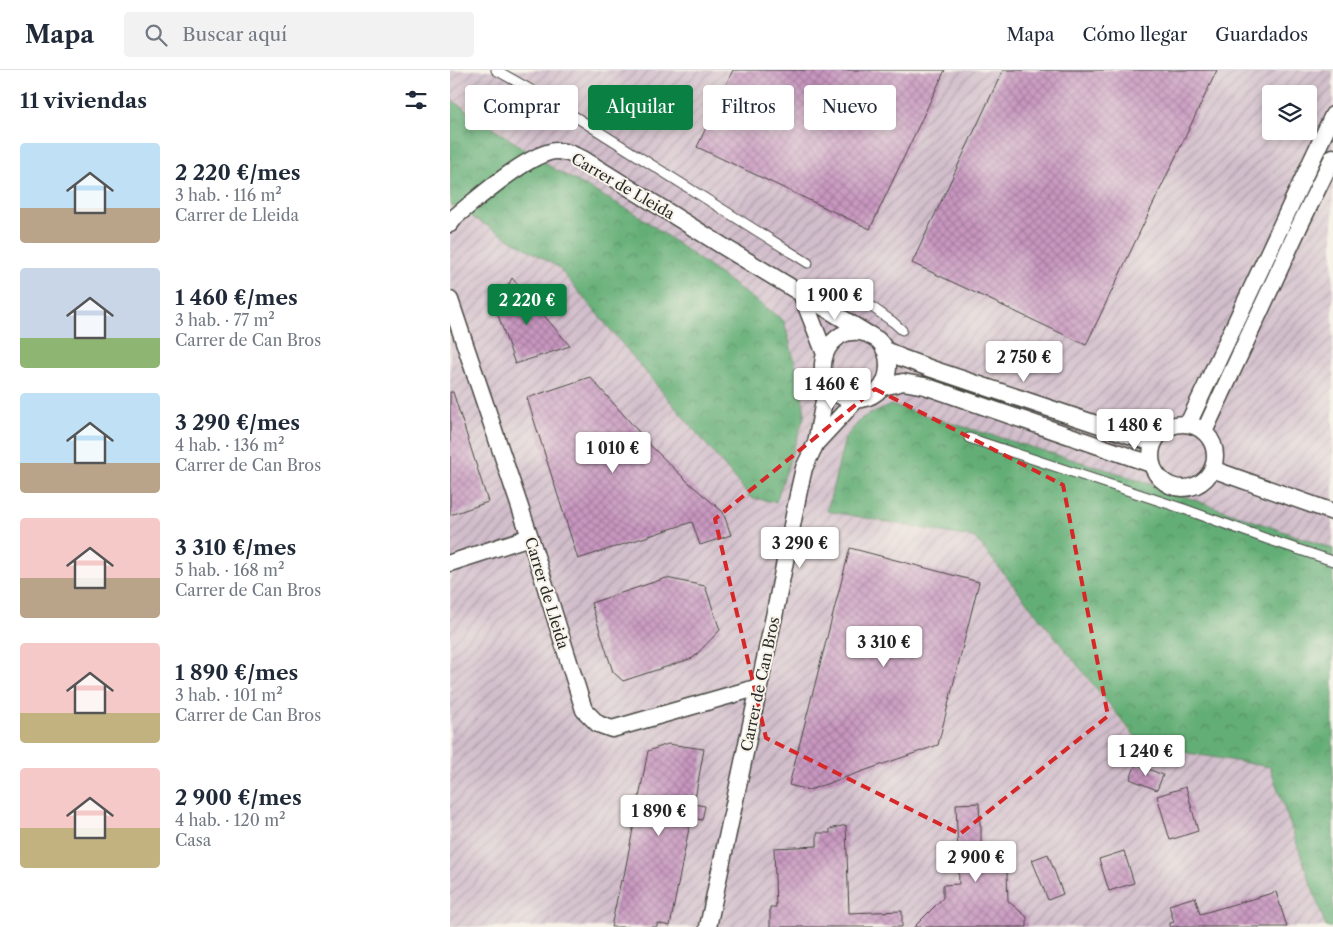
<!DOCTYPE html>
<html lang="es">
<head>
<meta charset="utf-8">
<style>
  :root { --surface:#fff; --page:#f2f2f3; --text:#1f2937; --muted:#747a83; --line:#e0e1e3; --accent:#0b8043 }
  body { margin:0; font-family:"Libre Caslon Text",serif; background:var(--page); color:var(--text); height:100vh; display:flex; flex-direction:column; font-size:19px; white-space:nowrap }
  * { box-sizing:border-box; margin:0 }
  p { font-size:16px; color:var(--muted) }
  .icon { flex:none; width:28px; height:28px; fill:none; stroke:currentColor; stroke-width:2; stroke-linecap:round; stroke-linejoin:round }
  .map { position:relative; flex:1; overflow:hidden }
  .drawer { display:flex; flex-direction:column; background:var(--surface); width:450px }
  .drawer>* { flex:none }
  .top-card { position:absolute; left:15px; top:15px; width:475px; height:45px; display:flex; gap:10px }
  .tools { position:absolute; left:812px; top:15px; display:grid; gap:10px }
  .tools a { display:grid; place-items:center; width:55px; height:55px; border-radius:5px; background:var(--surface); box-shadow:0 2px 8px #0003; font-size:25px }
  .price { position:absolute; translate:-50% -42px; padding:0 11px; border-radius:5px; background:#fff; color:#222; font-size:16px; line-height:32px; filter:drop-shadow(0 1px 2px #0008) }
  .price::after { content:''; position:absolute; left:50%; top:30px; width:15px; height:11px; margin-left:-8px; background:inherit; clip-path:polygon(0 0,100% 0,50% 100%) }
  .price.on { background:var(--accent); color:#fff }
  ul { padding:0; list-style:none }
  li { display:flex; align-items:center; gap:15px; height:125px; padding:0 20px }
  li span { display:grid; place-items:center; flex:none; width:140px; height:100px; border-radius:5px; color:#555 }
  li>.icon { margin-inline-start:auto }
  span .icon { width:60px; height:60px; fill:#fffc; stroke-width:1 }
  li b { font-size:21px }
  h2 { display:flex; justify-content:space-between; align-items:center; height:60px; padding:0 20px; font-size:21px }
  .pill { padding:0 18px; border-radius:5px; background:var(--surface); box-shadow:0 2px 8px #0003; font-size:18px; line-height:45px }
  .pill.on { background:var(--accent); color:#fff }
  header { display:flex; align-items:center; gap:30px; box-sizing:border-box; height:70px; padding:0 25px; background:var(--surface); border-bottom:1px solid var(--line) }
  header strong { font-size:24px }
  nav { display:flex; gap:28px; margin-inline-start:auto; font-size:18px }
  .search { width:350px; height:45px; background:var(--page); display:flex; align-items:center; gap:12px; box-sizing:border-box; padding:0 18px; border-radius:5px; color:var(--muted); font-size:19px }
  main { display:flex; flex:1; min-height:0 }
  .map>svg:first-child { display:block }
  .industrial { fill:url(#industrial-furrows); fill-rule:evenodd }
  .forest { fill:url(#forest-crowns); stroke:#486c50 }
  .building { fill:url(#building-cross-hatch) }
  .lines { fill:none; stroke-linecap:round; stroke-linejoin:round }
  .service-casing { stroke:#474641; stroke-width:11 }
  .minor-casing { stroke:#474641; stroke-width:19 }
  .service { stroke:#fff; stroke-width:9 }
  .minor { stroke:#fff; stroke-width:16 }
  .marked { fill:none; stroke:#d62828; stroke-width:4; stroke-dasharray:10 6; stroke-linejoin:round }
  .labels { text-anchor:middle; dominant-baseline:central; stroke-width:4; stroke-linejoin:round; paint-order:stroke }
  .street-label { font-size:15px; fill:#2b2b2b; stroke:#f7f3e8 }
</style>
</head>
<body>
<header>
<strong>Mapa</strong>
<div class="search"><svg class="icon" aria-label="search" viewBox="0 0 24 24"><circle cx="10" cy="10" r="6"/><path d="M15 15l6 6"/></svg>Buscar aquí</div>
<nav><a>Mapa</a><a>Cómo llegar</a><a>Guardados</a></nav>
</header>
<main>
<section class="drawer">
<h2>11 viviendas<svg class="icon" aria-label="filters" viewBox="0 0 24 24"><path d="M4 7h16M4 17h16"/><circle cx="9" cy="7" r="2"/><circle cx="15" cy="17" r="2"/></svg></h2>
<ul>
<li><span style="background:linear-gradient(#bfe0f5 65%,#b9a48a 0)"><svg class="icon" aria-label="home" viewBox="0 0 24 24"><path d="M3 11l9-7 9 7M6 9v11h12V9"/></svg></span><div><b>2 220 €/mes</b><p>3 hab. · 116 m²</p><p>Carrer de Lleida</p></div></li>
<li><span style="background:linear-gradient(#c9d6e8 70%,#8fb573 0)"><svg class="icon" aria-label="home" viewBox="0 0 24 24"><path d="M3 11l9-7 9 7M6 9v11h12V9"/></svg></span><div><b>1 460 €/mes</b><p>3 hab. · 77 m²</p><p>Carrer de Can Bros</p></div></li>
<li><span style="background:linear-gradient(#bfe0f5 70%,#b9a48a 0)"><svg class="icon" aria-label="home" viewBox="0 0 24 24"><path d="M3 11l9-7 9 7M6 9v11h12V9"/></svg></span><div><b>3 290 €/mes</b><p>4 hab. · 136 m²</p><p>Carrer de Can Bros</p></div></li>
<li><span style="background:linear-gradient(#f6c9c9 60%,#b9a48a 0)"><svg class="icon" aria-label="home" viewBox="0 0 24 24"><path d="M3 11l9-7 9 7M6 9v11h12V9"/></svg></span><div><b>3 310 €/mes</b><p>5 hab. · 168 m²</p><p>Carrer de Can Bros</p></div></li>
<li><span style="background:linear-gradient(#f6c9c9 70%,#c2b280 0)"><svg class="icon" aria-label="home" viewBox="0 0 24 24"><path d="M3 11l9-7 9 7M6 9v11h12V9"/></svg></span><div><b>1 890 €/mes</b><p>3 hab. · 101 m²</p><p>Carrer de Can Bros</p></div></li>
<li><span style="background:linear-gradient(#f6c9c9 60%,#c2b280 0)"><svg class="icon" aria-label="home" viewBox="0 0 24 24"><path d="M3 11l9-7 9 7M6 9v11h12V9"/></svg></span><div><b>2 900 €/mes</b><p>4 hab. · 120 m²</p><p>Casa</p></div></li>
</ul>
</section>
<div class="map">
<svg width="883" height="857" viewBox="0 0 883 857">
  <defs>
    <pattern id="industrial-furrows" width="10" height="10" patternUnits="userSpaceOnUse" patternTransform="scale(1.25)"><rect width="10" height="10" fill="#d1bdcb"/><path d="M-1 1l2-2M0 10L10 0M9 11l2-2" fill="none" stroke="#aa9aa5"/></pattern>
    <pattern id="forest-crowns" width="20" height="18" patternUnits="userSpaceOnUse" patternTransform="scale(1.25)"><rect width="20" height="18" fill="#64ae76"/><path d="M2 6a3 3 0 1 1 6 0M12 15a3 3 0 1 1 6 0" fill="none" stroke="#538e61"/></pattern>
    <pattern id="building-cross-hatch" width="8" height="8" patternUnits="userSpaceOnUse" patternTransform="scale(1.25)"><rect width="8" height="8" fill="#c896c0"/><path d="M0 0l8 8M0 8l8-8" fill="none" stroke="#a37b9c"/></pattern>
  </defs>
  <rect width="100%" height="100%" fill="#f7f3e8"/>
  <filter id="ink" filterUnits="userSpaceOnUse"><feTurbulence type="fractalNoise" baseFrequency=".02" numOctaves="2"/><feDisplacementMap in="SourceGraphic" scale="10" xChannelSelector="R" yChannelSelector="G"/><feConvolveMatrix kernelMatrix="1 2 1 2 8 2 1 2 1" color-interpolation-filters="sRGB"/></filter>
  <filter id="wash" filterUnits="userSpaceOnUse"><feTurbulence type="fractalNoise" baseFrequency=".0096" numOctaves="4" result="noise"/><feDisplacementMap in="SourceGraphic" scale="20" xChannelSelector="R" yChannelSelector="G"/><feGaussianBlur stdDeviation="1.12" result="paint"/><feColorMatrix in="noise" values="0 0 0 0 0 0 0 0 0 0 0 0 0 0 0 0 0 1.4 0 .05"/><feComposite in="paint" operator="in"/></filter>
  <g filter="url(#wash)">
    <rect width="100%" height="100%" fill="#e7e0bc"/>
    <path class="industrial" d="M0 0H883V479L671 404 442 335 377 441 525 468 691 675 820 697 876 857H0V134L108 197 301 428 355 344 350 313 333 251 188 145 104 99 0 29ZM821 24H859V61H821Z"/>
    <path class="forest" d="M0 29 104 99 188 145 334 251 350 313 355 344 326 432 301 428 108 197 0 134Z
      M441 335 671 404 883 479V857H876L820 697 692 675 525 468 377 441 395 368 412 348Z"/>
    <g id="blocks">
      <path class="building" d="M283 0H495L420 159 247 77Z
        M553 0H767L636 275 462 193Z
        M62 208 120 276 65 294 46 239Z
        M140 307 203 378 238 412 273 442 281 465 250 475 242 452 128 489 77 328Z
        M0 322H3L38 432 0 445Z
        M400 478 529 512 488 675 359 720 339 715Z
        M216 508 255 516 270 560 243 588 173 611 163 602 141 533Z
        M218 674 254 679 244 734 255 736 252 750 241 748 220 856 207 853V857H161L171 810 173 811 198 681Z
        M686 694 713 705 707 720 680 709Z
        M736 717 748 761 720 770 707 726Z
        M529 733 530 756H531V778L556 777 558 831 577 847V857H464L493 828V815L509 814 506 734Z
        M396 755 399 843 452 841V857H320V837H326L324 778 367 776V763H380V759Z
        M674 781 684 813 659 821 649 789Z
        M598 784 613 824 598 830 582 790Z
        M826 822 837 857H720V853L724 852 719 835 745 827 750 844Z"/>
    </g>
  </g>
  <g filter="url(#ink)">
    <use href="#blocks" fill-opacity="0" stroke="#474641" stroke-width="1"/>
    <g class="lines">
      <g class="service-casing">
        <path id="service" d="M46 0 97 29 358 193
          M405 225 443 252 452 260
          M519 368 734 439 817 469 883 491"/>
      </g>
      <g class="minor-casing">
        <path id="minor" d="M0 154 6 146C27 129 81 81 107 81 116 81 124 85 133 89L271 175 418 264C421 266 425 268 428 270 442 283 441 310 427 322 413 333 395 332 382 320 382 319 378 315 377 314 369 299 373 279 386 269 390 265 397 262 403 262 408 261 414 263 418 264
          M351 223 375 284
          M0 230 80 467 134 640 148 654 162 659 309 617
          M434 279 452 288 482 299 703 373
          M433 317 453 312 475 316 701 394
          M701 386a32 32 0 1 1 64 0a32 32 0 1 1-64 0Z
          M738 354 883 45
          M754 362 850 155 883 87
          M366 373 405 331
          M762 399 883 442
          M0 493 80 467
          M258 857 326 537 349 420 354 398 366 373 377 315"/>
      </g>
      <use href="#service" class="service"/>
      <use href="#minor" class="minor"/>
    </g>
  </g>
  <path class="marked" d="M425 319 613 415 658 646 510 764 316 668 265 449Z"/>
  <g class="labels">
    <g class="street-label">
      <text transform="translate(173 116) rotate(30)">Carrer de Lleida</text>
      <text transform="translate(97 523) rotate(73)">Carrer de Lleida</text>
      <text transform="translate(310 614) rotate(-78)">Carrer de Can Bros</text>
    </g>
  </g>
</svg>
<div class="tools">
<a><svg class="icon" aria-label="layers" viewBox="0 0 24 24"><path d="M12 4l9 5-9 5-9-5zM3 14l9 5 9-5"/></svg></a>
</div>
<b class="price" style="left:385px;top:251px">1 900 €</b>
<b class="price on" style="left:77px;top:256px">2 220 €</b>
<b class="price" style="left:574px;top:313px">2 750 €</b>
<b class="price" style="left:382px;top:340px">1 460 €</b>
<b class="price" style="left:685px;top:381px">1 480 €</b>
<b class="price" style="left:163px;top:404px">1 010 €</b>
<b class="price" style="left:350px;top:499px">3 290 €</b>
<b class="price" style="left:434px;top:598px">3 310 €</b>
<b class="price" style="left:696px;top:707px">1 240 €</b>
<b class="price" style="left:209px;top:767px">1 890 €</b>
<b class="price" style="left:526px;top:813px">2 900 €</b>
<div class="top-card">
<a class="pill">Comprar</a>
<a class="pill on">Alquilar</a>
<a class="pill">Filtros</a>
<a class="pill">Nuevo</a>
</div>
</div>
</main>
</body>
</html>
